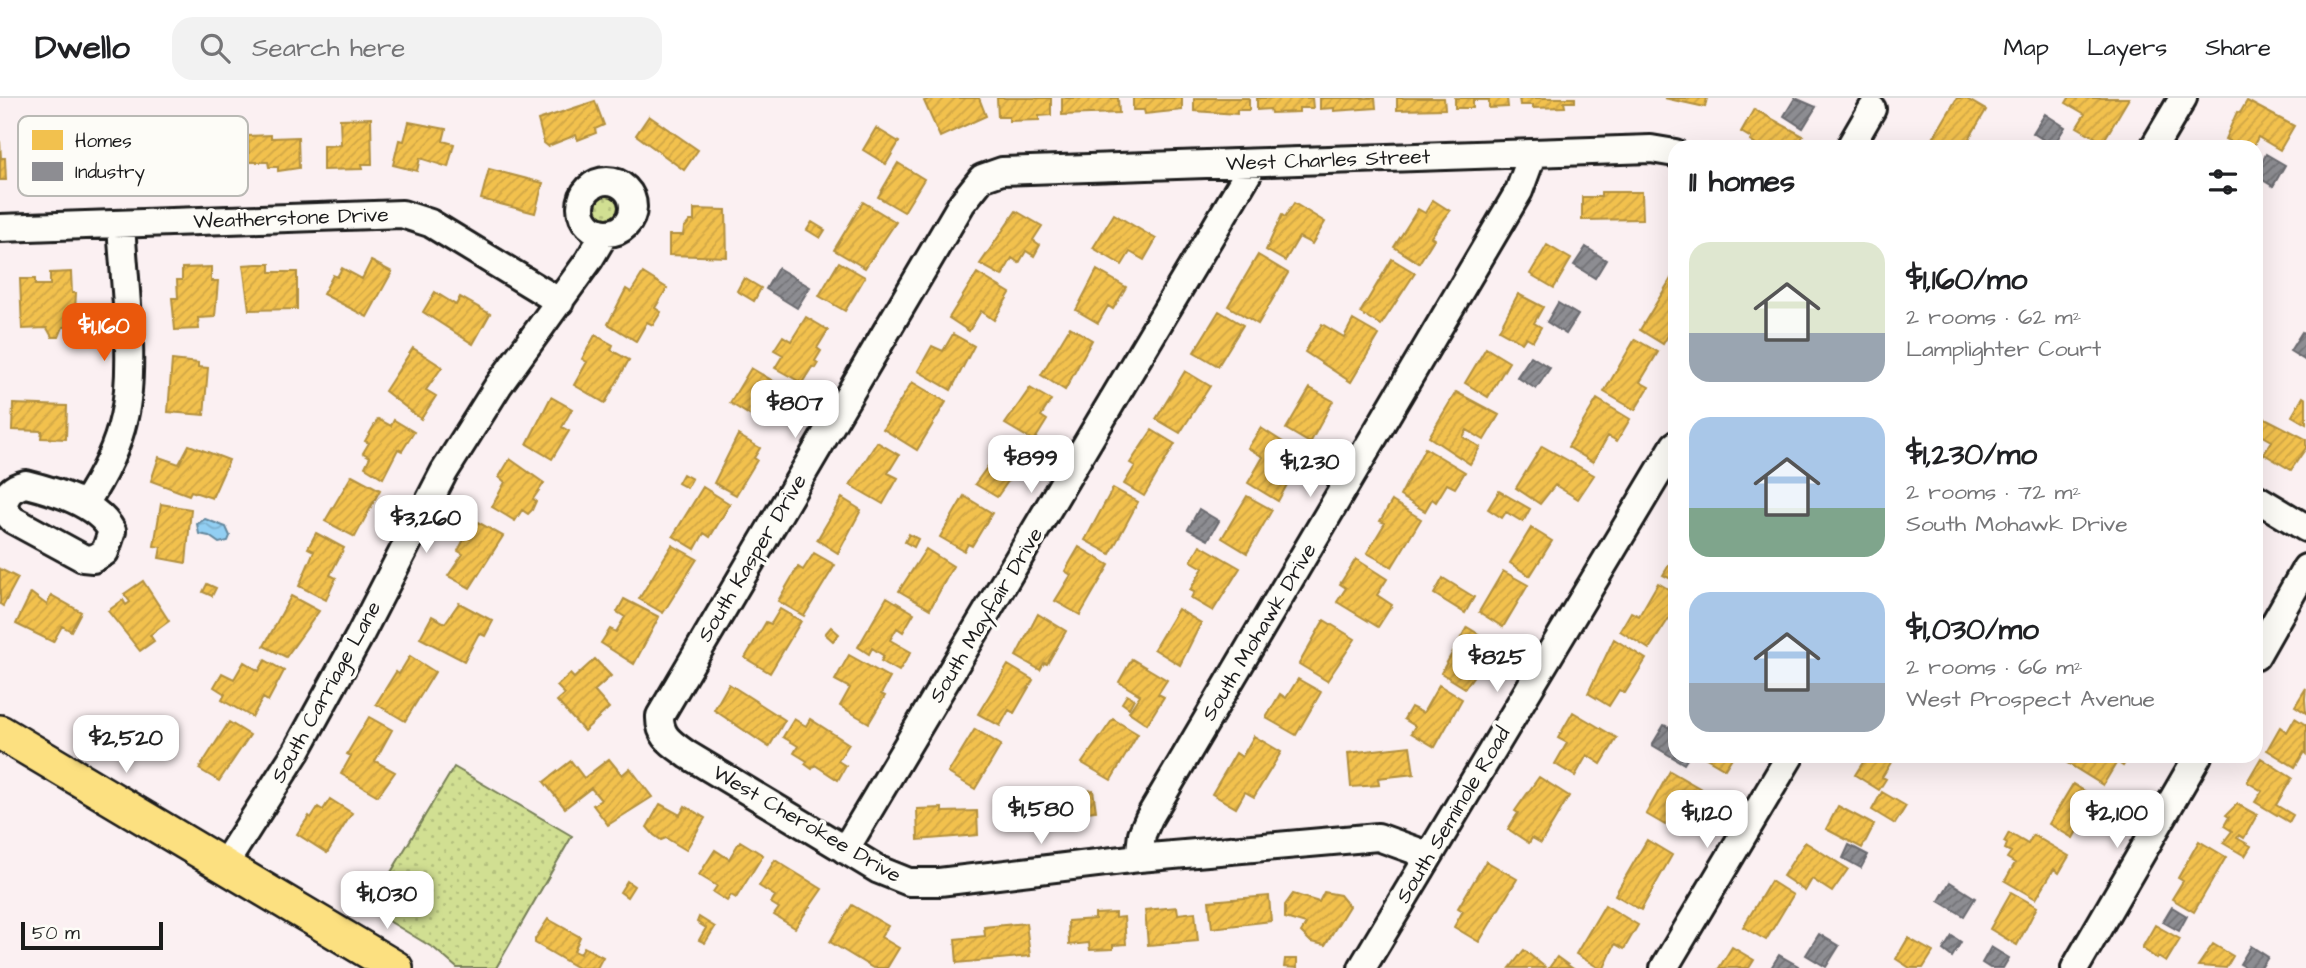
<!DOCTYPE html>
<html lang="en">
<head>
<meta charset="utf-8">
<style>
  :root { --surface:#fff; --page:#f2f2f2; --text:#202124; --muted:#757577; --line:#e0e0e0; --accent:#ea580c }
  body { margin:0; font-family:"Architects Daughter",sans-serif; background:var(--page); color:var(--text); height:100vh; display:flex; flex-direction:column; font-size:26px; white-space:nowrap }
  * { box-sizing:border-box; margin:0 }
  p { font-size:23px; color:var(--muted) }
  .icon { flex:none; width:38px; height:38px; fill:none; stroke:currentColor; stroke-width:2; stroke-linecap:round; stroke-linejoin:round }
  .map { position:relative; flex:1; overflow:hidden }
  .panel { position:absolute; left:1668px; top:42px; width:595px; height:623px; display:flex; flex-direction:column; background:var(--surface); border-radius:21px; box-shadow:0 7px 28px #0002 }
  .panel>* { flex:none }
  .scale { position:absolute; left:21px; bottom:18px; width:142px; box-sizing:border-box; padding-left:7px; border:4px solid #1c1c1c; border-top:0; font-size:19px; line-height:24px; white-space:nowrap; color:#1c1c1c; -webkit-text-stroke:5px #fdfcf7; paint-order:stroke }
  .price { position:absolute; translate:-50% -60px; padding:0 16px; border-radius:14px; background:#fff; color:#222; font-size:23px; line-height:46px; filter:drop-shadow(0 2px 4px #0008) }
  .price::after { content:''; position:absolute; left:50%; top:42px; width:21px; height:16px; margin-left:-10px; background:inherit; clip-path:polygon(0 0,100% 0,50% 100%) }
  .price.on { background:var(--accent); color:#fff }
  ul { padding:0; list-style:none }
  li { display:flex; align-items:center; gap:21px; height:175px; padding:0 21px }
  li span { display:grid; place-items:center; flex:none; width:196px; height:140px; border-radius:21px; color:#555 }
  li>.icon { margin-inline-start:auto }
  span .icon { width:84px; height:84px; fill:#fffc; stroke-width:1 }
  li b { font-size:30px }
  h2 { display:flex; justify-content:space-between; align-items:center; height:84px; padding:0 21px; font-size:30px }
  header { display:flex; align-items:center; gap:42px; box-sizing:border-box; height:98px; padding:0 35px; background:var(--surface); border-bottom:2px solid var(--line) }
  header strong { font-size:33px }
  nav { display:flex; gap:38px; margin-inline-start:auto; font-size:24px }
  .search { width:490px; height:63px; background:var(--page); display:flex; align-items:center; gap:18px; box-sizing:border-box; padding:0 24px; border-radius:21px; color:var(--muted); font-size:26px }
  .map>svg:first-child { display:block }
  .grass { fill:url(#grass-dots); stroke:#767e57; stroke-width:2 }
  .water { fill:url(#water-waves); stroke:#63879d; stroke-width:2 }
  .homes { fill:url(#homes-hatch); stroke:#b2903f; stroke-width:2 }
  .industry { fill:url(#industry-hatch); stroke:#6b6b6f; stroke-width:2 }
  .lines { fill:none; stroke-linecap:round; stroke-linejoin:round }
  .minor-casing { stroke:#1c1c1c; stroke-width:32 }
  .major-casing { stroke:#1c1c1c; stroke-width:38 }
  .minor { stroke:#fdfcf7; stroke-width:26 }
  .major { stroke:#fce080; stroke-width:33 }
  .labels { text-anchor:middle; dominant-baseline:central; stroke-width:7; stroke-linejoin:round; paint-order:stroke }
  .street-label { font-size:21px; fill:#1c1c1c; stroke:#fdfcf7 }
  .key { fill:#fdfcf7; stroke:#bab9b5; stroke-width:2 }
  .key-label { font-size:19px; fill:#1c1c1c }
</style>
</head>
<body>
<header>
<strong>Dwello</strong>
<div class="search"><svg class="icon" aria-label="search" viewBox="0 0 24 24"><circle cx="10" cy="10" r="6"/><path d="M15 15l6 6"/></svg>Search here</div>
<nav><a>Map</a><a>Layers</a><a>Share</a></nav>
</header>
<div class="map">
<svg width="2306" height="870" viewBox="0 0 2306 870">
  <defs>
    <pattern id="grass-dots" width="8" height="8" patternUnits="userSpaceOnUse" patternTransform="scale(1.75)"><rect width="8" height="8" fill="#d1df92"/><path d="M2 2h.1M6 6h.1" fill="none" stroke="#b3bf7d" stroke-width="1.8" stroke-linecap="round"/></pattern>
    <pattern id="water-waves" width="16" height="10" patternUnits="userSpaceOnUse" patternTransform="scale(1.75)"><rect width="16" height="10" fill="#92cff3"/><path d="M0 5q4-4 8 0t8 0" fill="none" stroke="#7db1d0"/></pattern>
    <pattern id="homes-hatch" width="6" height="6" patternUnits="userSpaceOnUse" patternTransform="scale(1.75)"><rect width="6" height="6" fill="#f2c14e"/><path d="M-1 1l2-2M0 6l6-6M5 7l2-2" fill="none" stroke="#cfa544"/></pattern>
    <pattern id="industry-hatch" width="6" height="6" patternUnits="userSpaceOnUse" patternTransform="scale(1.75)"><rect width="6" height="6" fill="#8d8d92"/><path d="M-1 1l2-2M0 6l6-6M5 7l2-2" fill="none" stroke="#727276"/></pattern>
  </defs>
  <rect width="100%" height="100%" fill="#fbf0f2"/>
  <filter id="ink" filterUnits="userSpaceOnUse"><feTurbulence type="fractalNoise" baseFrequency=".0143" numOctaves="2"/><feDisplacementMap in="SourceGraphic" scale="14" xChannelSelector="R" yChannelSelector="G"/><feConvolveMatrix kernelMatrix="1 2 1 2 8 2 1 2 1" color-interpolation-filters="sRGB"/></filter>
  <g filter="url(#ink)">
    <path class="grass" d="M596 109a12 12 0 1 1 24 0a12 12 0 1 1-24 0Z
      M454 669 572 738 496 870H457L435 851 369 811Z"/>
    <path class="water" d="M205 421 226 429 230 438 228 443 219 445 209 438 199 436 197 426Z"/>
    <path class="homes" d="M931 0H979L986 18 940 39 924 3Z
      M997 0H1051V17L1039 18V22L1009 23V19H998Z
      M1062 0H1118L1119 15 1062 17Z
      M1133 0H1182V12L1145 16 1144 12H1133Z
      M1194 0H1249V12H1237V16L1194 13Z
      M1257 0H1312L1313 10H1299V14L1271 15 1270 11 1257 12Z
      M1320 0H1375L1376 10 1334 13V10L1320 11Z
      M1397 0H1444L1445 11 1397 12Z
      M1455 0H1507L1508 9 1489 10V2H1473V10H1455Z
      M1519 0H1575V4H1564L1565 9 1533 10V7H1520Z
      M1664 0H1707L1705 9Z
      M1957 0H1965L1986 12 1964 49H1928Z
      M2069 0H2129L2103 44 2077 29 2085 16 2066 5Z
      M595 3 604 27 595 31 596 35 578 42 576 37 548 48 544 45 538 22Z
      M2247 3 2294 28 2280 52 2258 39 2253 49H2240L2225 41 2237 14 2240 15Z
      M1754 11 1803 38 1797 49H1759L1750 43 1751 40 1741 34Z
      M649 18 698 52 684 72 636 37Z
      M371 20 372 66H362L363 71 323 72V48L341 47 340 21Z
      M409 24 446 31 443 43 454 46 448 69 420 60 417 73 393 67 399 42 404 43Z
      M876 30 899 44 886 66 863 52Z
      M271 37V40L298 39 299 70 278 73V69H269L268 64H249L248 38Z
      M0 43 1 60H5L6 82H0Z
      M898 65 924 81 904 114 878 99Z
      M489 71 543 85 535 115 481 101Z
      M1601 94H1642L1643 121 1582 122V99H1601Z
      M1433 102 1450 113 1431 139 1434 141 1419 165 1394 149 1418 111 1425 115Z
      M863 104 896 124 865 170 834 152Z
      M1294 105 1325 124 1312 146 1299 139 1285 163 1266 152 1282 117 1285 119Z
      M694 111 726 112 727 159 669 157V137H683L684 130 690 123H694Z
      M1016 113 1042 128 1033 142 1040 147 1034 158 1026 153 1019 165 1012 160 1002 178 980 166Z
      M1114 116 1156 141 1144 162 1130 154 1122 167 1093 150Z
      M812 124 825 132 820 140 807 132Z
      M1547 147 1571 161 1554 190 1530 176Z
      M1258 157 1288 175 1258 226 1228 208Z
      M1392 161 1415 175 1381 227 1360 215Z
      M371 163 392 174 367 219 323 196 333 177 337 179 342 170 362 181Z
      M839 164 865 179 845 213 819 198Z
      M257 166H270V174H297V211L249 212 243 167Z
      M211 169V183H218L215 219 198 220 199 231 175 232 172 200H178L177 182H182V170Z
      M1097 172 1126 189 1113 211 1108 208 1098 225 1076 212Z
      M71 174 72 195H76L74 229H63L59 239H52L47 230 22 231 20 181H35V187H50V175Z
      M643 175 667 190 655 210 661 214 653 227 647 224 636 243 608 226 626 191 631 194Z
      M977 175 1010 195 994 222 981 213 969 233 949 220Z
      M1672 179 1675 180V226L1663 246 1640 232Z
      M744 180 761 190 754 203 737 193Z
      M435 194 456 207 460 199 490 216 473 246 423 214Z
      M1518 196 1543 209 1534 225 1541 229 1533 243 1526 239 1522 245 1499 232Z
      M1219 213 1243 227 1218 268 1194 254Z
      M806 219 828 232 817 250 821 253 815 263 818 265 815 270 812 269 802 285 775 270 783 257 774 252 783 238 791 243Z
      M1353 222 1379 237 1351 284 1305 254 1322 226 1344 239Z
      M1070 229 1092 242 1065 292 1041 277Z
      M953 236 974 248 951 292 918 273 932 248 943 253Z
      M595 237 613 247 611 252 629 262 605 305 574 287 587 264 582 261Z
      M1635 241 1658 254 1640 284 1649 289 1635 312 1604 294Z
      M413 250 442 269 426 292 436 298 421 321 385 293Z
      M1486 250 1509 264 1488 299 1465 285Z
      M172 262 198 265V269L208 270 204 317 168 314Z
      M751 270 795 296 782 317 764 307 756 321 730 305Z
      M1185 273 1210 288 1180 335 1156 321Z
      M912 284 946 304 917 352 883 331Z
      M1030 290 1051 302 1041 318 1047 322 1034 343 1005 326Z
      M1310 290 1333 303 1310 345 1286 331Z
      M1456 294 1499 317 1484 342 1467 332 1463 339 1480 349 1470 366 1429 339Z
      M551 299 572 311 562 329 569 333 552 361 527 346Z
      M2303 299 2306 301V326L2292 318Z
      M1597 301 1630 321 1617 343 1608 338 1593 364 1568 349Z
      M13 306 67 308 66 341 41 340 42 333 12 332Z
      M2261 318 2306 341V350L2291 372 2264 356 2272 343 2256 334Z
      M378 321 391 328 394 322 414 334 402 353 398 351 383 380 365 369 370 359 363 355 369 345 365 343Z
      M1261 330 1300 355 1284 383 1288 385 1278 403 1248 385 1263 359 1248 350Z
      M1152 332 1175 346 1144 398 1124 386 1135 368 1130 365Z
      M738 337 760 350 754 360 757 362 736 397 714 385Z
      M1007 342 1028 355 997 399 975 386Z
      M877 344 899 357 888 375 898 380 883 406 850 387Z
      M189 347 229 362 212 400 191 393 189 397 151 383 159 359 179 366Z
      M1542 348 1594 377 1578 401 1555 387 1540 406 1516 390Z
      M1425 350 1465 374 1455 390 1447 386 1436 404 1432 401 1425 413 1400 398Z
      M510 361 544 385 533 401 536 403 532 412 528 416 522 412 515 423 492 409 505 384 499 379Z
      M683 376 692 381 687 390 678 385Z
      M352 377 380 392 355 439 325 423Z
      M703 389 730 406 710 439 704 435 695 451 673 438Z
      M1113 390 1138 404 1110 456 1085 442Z
      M1499 393 1530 411 1523 424 1506 414 1502 420 1488 411Z
      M964 398 992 415 972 448 968 446 964 453 940 439Z
      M1247 398 1272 412 1247 455 1222 440Z
      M842 400 861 412 838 455 817 442Z
      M1392 403 1421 421 1392 469 1367 455 1385 425 1380 423Z
      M161 406 191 411 186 465 159 460 161 449 154 448Z
      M474 422 503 438 470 490 448 478 463 456 458 453Z
      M1531 430 1552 443 1530 478 1510 465Z
      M316 435 344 450 330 477 336 480 326 502 299 488 314 453 308 450Z
      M909 436 918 441 914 449 905 444Z
      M672 447 697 461 663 515 639 501Z
      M1200 447 1240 470 1213 513 1191 500 1194 494 1190 492 1203 470 1191 463Z
      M1079 449 1109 467 1080 517 1055 503 1071 477 1065 473Z
      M926 451 953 468 930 511 899 493Z
      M814 455 835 467 804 518 778 503 798 469 803 472Z
      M1675 457V483L1663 477Z
      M1356 461 1387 481 1377 497 1392 507 1378 529 1337 504 1346 490 1340 486Z
      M0 471 18 480 3 508 0 506Z
      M1503 473 1528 487 1503 529 1479 514Z
      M1443 480 1474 499 1465 515 1434 496Z
      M143 483 169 523 150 537 154 543 140 553 108 513 123 502 126 507 130 504 124 496Z
      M1658 485 1675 495V511L1649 551 1620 533 1631 514 1639 518Z
      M207 486 216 490 212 498 203 494Z
      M31 495 47 507 51 497 81 514 71 533 62 528 53 544 16 526Z
      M291 498 319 513 286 559 264 548Z
      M887 499 914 515 903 534 897 530 890 542 911 554 899 573 881 563 884 558 872 550 869 556 858 549Z
      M624 501 659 519 634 566 601 545 610 531 616 534 625 519 617 514Z
      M459 505 493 523 485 538 479 535 464 563 420 540 432 518 445 525Z
      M780 511 801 523 770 575 745 560 766 524 771 526Z
      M1178 511 1201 525 1180 567 1154 551Z
      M1038 516 1066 533 1047 566 1044 565 1040 572 1016 558Z
      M1324 522 1355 541 1327 583 1299 566Z
      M831 529 839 536 833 543 825 536Z
      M1467 529 1492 544 1486 554 1489 556 1465 590 1441 575Z
      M1614 541 1646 561 1625 595 1619 592 1609 608 1588 595Z
      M849 557 890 580 881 596 885 598 869 625 840 608 850 590 835 582Z
      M410 558 435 574 405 623 376 606 396 574 399 576Z
      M595 561 611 578 594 593 609 610 584 633 557 603 565 596 557 588 570 576 574 580Z
      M1132 561 1167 582 1158 596 1164 599 1147 626 1129 614 1140 597 1119 584Z
      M265 562 284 573 268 603 263 600 252 619 222 602 225 596 214 589 222 575 234 581 244 564 259 573Z
      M1008 567 1033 582 1014 615 1009 612 1000 628 978 616Z
      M1298 581 1321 594 1296 637 1266 620 1280 596 1286 600Z
      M729 586 785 622 769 649 714 612Z
      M1439 587 1462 601 1435 649 1411 635 1415 628 1404 621 1411 609 1423 615Z
      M2306 590 2305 601 2306 615 2295 608Z
      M1127 597 1134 601 1129 610 1122 605Z
      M1573 614 1617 640 1601 666 1587 657 1575 678 1555 666 1567 645 1558 640Z
      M369 619 392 632 375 663 395 674 378 698 341 676 351 658 347 656Z
      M2295 620 2306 627V656L2304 654 2295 669 2267 652 2280 629 2287 634Z
      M794 621 806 628 810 621 849 646 838 663 846 668 838 682 815 667 812 671 805 666 807 663 794 655 798 648 783 639Z
      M1113 621 1138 636 1111 682 1082 665Z
      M229 624 250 637 219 683 199 671Z
      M975 631 1001 647 975 691 948 675Z
      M1254 638 1281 654 1254 699 1245 694 1236 710 1212 696 1236 655 1242 659Z
      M1410 648 1414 676 1378 680 1379 687 1351 689 1348 655Z
      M1703 658H1733L1725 671Z
      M1867 658H1895L1882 679 1886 681 1879 692 1855 677Z
      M2056 658H2129L2123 668 2117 664 2103 687Z
      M2261 660 2292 680 2276 707 2293 717 2289 724 2255 704 2262 693 2247 684Z
      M609 661 622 677 630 670 652 699 608 727 593 707 601 702 591 690 565 710 544 684 571 663 584 680Z
      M1670 673 1710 696 1699 715 1679 704 1665 727 1646 716Z
      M1539 679 1569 698 1541 745 1532 740 1529 745 1508 731 1518 715 1515 713Z
      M2073 686 2101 703 2087 726 2082 724 2073 740 2049 726Z
      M1093 692 1096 713 1039 720 1037 698Z
      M1882 694 1906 708 1895 726 1872 712Z
      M330 701 352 715 327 755 297 736 309 718 311 720 318 709 323 712Z
      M660 706 680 717 685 708 705 720 686 752 666 740 661 742 654 737 647 729Z
      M2237 706 2257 717 2244 740 2239 737 2237 740 2251 748 2245 758 2223 745 2232 733 2224 728 2229 719 2226 717Z
      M1838 708 1874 727 1862 750 1826 731Z
      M942 710V714L977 713 978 737 918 742 917 711Z
      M2009 735 2028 746 2033 737 2069 758 2059 775 2054 771 2036 801 2005 783 2015 765 2007 760 2011 754 2005 751 2007 746 2004 744Z
      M1647 742 1672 757 1641 812 1615 797Z
      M740 743 763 757 736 800 731 797 727 803 713 794 717 788 699 777 715 752 729 761Z
      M2199 743 2226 759 2194 814 2172 801 2183 783 2178 780Z
      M1805 744 1848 771 1832 794 1812 781 1805 793 1783 778Z
      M775 762 822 791 795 830 774 817 779 810 771 805 775 798 759 788Z
      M1486 763 1517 781 1479 844 1454 829 1463 813 1458 810Z
      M627 783 634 788 627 799 620 794Z
      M1771 783 1793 797 1766 842 1743 829Z
      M1324 794 1340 797 1349 808 1325 847 1311 844 1301 834 1306 826 1285 820V807L1293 796 1319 804Z
      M2011 794 2037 809 2017 847 1990 831Z
      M1269 798 1271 823 1212 830 1209 803Z
      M852 807 888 828 881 839 899 850 887 870H873L830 844Z
      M1605 807 1638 827 1624 851 1615 846 1604 870H1599L1576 856Z
      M1177 809 1178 816 1195 814 1198 843 1148 847 1145 812Z
      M1115 815V820L1124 819 1126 846 1113 847V851L1090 852 1089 845 1069 847 1068 823 1095 821V816Z
      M699 819 715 829 705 845 699 842 706 830 697 824Z
      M548 821 580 839 574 853 580 856 584 849 603 859 597 870H578L535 845V841Z
      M1026 825 1030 858 957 865 955 841 985 838 984 829Z
      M2155 827 2180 841 2166 864 2158 859 2157 861 2142 850Z
      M1908 840 1933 854 1923 870H1910L1896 861Z
      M2213 846 2233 858 2226 870 2198 868Z
      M1732 849 1754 862 1749 870H1719Z
      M1524 852 1545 869 1544 870H1510Z
      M1557 859 1572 870H1549Z
      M1285 861H1297V870L1284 869Z"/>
    <path class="industry" d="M1795 0 1816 9 1803 30 1784 18Z
      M2045 16 2065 29 2053 48 2033 35Z
      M2266 56 2285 67 2273 88 2256 78Z
      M1586 149 1606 162 1595 180 1574 167Z
      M778 170 810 189 797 210 766 191Z
      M1558 205 1578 217 1566 236 1547 224Z
      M2302 234 2306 237V263L2290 253Z
      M1531 258 1550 270 1536 291 1517 279Z
      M1199 411 1219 423 1208 442 1188 431Z
      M1664 627 1675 633V658H1689L1684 666 1652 647Z
      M1849 747 1868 757 1861 770 1843 760Z
      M1950 784 1975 800 1964 818 1939 803Z
      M2172 809 2187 818 2179 833 2163 824Z
      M1819 836 1839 848 1826 869 1806 857Z
      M1952 838 1961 844 1952 859 1943 852Z
      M2251 848 2268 859 2261 870H2247L2240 866Z
      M1991 849 2009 860 2003 870H1990L1982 865Z
      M1779 857 1798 868 1797 870H1771Z"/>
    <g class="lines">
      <g class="minor-casing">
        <path id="minor" d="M1850 49 1872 11
          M2154 49 2183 0
          M581 109a26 26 0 1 1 52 0a26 26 0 1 1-52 0Z
          M0 130 402 116 430 125 560 204
          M26 386C54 393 97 405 112 433L105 454 93 461 83 460 13 422 4 412C3 397 12 389 26 386Z
          M2256 400 2306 430
          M84 407C102 380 117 351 124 319 136 267 124 182 121 126
          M2256 558 2306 470
          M845 752 1254 65
          M1428 757 1378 739 1139 760 939 784H909L879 772 688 657C673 646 659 639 660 618L962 105 982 80 1002 73 1651 51 1675 55
          M1139 760 1142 736 1149 720 1519 93 1533 55
          M224 767 296 654 359 539 444 374 498 288 589 162 605 135
          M1362 870 1675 347
          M1664 870 1790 658
          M2075 870 2198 658"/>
      </g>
      <g class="major-casing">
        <path id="major" d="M0 634 396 870"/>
      </g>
      <use href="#minor" class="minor"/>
      <use href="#major" class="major"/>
    </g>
  </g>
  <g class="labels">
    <g class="street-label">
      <text transform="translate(1328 62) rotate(-2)">West Charles Street</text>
      <text transform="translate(291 120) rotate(-2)">Weatherstone Drive</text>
      <text transform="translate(752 460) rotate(-59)">South Kasper Drive</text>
      <text transform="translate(986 517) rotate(-59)">South Mayfair Drive</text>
      <text transform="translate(1259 534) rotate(-59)">South Mohawk Drive</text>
      <text transform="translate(326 594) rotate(-61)">South Carriage Lane</text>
      <text transform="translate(1453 717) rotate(-59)">South Seminole Road</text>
      <text transform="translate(807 726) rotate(30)">West Cherokee Drive</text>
    </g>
  </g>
  <rect x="18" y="18" width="230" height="80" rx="10" class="key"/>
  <rect x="32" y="32" width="31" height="20" fill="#f2c14e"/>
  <rect x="32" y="64" width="31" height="19" fill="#8d8d92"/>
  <g class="key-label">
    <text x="75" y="49">Homes</text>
    <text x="75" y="80">Industry</text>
  </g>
</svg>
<div class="scale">50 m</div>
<b class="price on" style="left:104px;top:265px">$1,160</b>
<b class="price" style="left:795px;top:342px">$807</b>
<b class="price" style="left:1031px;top:397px">$899</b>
<b class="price" style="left:1310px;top:401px">$1,230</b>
<b class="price" style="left:426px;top:457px">$3,260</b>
<b class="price" style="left:1497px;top:596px">$825</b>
<b class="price" style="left:126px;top:677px">$2,520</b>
<b class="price" style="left:1041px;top:748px">$1,580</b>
<b class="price" style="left:1707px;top:752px">$1,120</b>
<b class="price" style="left:2117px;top:752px">$2,100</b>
<b class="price" style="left:387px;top:833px">$1,030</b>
<section class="panel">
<h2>11 homes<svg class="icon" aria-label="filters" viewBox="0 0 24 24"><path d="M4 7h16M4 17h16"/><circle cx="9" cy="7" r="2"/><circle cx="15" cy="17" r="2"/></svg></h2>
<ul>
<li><span style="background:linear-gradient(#dfe7d0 65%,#9aa5b1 0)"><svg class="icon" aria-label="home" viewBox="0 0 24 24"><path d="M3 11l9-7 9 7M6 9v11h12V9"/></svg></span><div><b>$1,160/mo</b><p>2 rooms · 62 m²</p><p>Lamplighter Court</p></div></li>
<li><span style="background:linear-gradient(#a9c7e8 65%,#7fa58c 0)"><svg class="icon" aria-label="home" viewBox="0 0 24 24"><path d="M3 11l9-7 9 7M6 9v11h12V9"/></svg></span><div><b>$1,230/mo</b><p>2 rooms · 72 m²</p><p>South Mohawk Drive</p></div></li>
<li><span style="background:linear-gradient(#a9c7e8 65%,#9aa5b1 0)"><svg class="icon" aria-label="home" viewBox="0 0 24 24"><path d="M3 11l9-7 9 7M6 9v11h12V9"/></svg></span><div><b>$1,030/mo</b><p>2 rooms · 66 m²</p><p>West Prospect Avenue</p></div></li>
</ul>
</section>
</div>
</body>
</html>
